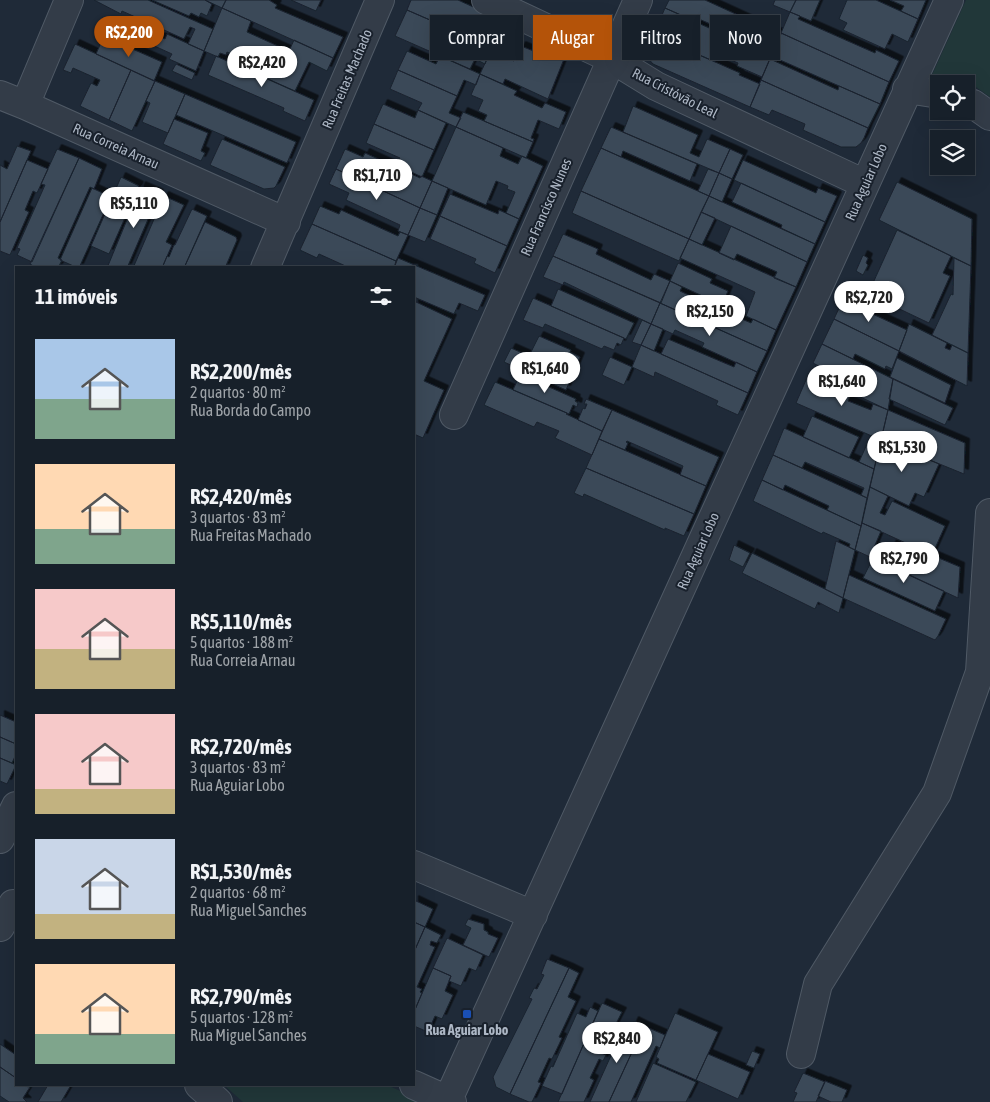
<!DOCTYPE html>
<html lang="pt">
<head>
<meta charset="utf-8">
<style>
  :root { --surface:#17202a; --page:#202832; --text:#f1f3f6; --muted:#9ea3a8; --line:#363e47; --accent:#b45309 }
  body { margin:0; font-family:"Asap Condensed",sans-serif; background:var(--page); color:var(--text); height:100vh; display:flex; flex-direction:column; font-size:19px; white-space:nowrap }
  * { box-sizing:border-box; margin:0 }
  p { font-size:16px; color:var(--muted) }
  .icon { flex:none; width:28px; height:28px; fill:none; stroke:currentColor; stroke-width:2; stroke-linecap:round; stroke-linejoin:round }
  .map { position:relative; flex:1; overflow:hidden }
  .side { position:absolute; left:15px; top:266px; width:400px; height:820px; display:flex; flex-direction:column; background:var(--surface); border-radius:0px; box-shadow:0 5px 20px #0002,0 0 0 1px var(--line) }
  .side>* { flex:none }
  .banner { position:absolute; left:430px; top:15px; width:475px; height:45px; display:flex; gap:10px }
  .tools { position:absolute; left:930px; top:75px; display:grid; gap:10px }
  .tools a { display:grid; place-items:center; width:45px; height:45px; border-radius:0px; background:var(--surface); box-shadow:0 5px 20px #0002,0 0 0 1px var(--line); font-size:25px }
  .price { position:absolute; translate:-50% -42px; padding:0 11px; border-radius:18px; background:#fff; color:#222; font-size:16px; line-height:32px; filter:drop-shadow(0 1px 2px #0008) }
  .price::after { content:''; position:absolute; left:50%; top:30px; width:15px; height:11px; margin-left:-8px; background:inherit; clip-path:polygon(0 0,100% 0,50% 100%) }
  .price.current { background:var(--accent); color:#fff }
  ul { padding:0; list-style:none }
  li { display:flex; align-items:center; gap:15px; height:125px; padding:0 20px }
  li span { display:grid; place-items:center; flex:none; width:140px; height:100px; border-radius:0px; color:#555 }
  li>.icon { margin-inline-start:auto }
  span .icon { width:60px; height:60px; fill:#fffc; stroke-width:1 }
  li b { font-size:21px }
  h2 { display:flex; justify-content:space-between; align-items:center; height:60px; padding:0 20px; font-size:21px }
  .pill { padding:0 18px; border-radius:0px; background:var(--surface); box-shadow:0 5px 20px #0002,0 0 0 1px var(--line); font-size:18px; line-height:45px }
  .pill.current { background:var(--accent); color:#fff }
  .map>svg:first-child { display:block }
  .green { fill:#213739 }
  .building { fill:#3b4958; stroke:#1a232f; filter:url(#shadow) }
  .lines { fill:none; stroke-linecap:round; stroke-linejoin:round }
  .minor-casing { stroke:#505a66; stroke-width:30 }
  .minor { stroke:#333c48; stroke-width:28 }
  .transit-dot { fill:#1a4fb4; stroke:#19212c; stroke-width:2 }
  .labels { text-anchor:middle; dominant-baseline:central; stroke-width:4; stroke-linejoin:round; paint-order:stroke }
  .street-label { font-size:14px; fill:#adb7c5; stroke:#19212c }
  .poi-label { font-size:14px; font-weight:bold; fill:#adb7c5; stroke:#19212c }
</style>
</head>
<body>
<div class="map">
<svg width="990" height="1102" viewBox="0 0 990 1102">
  <defs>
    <filter id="shadow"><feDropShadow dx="4.5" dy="-4.5" stdDeviation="0" flood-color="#0009"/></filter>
  </defs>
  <rect width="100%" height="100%" fill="#1f2a38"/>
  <path class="green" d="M966 0H990V97L973 85H966V84L927 86Z
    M224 1085H387L425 1102H243Z"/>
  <path class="building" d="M94 0H148L213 29 204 51 188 44 195 29 190 27 184 39 122 11 121 14Z
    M152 0H205L212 4 207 16 201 13 199 17 191 13 189 16Z
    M205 0H226L222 8Z
    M226 0H269L277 5 275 8 343 37 333 58 222 8Z
    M291 0H321L316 11Z
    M411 0H458L493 16 487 30 498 35 493 46 492 47 407 10Z
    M669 0H705L751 21 742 38 699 19 697 22 665 8Z
    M775 0H796L790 12 773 5Z
    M796 0H820L811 21 790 12Z
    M847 0H876L918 19 908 42 892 34 885 49 843 30 847 23 839 19Z
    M890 0H926L918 19 901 11 904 6Z
    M222 8 251 21 247 32 289 51 294 40 333 58 327 71 309 62 295 91 232 63 236 56 227 52 226 55 220 53 218 57 204 51Z
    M665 8 771 56 762 77 737 66 738 63 714 53 711 60 697 54 696 56 653 36Z
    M407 10 492 47 485 64 475 59 470 69 395 36Z
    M790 12 800 16 798 19 875 53 876 50 899 61 889 82 781 33Z
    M765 27 781 34 771 56 755 49Z
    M105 33 114 36 112 40 162 62 154 81 96 54Z
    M781 33 889 82 880 104 771 56Z
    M167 34 204 51 196 71 169 59 172 54 150 44 153 38 156 39 157 36 165 39Z
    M653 36 696 56 697 54 740 73 739 75 760 84 750 107 653 64 646 56V53Z
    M543 38 568 49 548 99 505 79 503 84 480 74 493 46 504 51 502 56 514 61 521 46 536 52Z
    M75 44 131 70 109 120 80 106 91 83 97 86 100 80 73 68 71 73 63 70Z
    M407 51 436 64 440 56 480 74 476 85 464 80 457 96 398 70Z
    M216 56 314 100 305 121 283 111 284 108 208 75Z
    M770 59 838 90 839 86 880 104 868 128 761 80Z
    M176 64 195 73 192 80 172 71Z
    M131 70 155 81 132 131 109 120Z
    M398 70 457 96 449 113 461 118 456 127 418 110 422 103 390 89Z
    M480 74 517 91 514 95 542 108 545 103 566 112 559 129 538 120 531 138 534 139 533 142 484 121 487 115 478 111 483 100 471 95Z
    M761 80 868 128 864 138 861 143 856 147H841L803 130 805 124 772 110 769 115 750 107Z
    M155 81 185 94 168 133 142 122 150 103 146 101Z
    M185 94 296 142 287 163 176 115Z
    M383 104 415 118 418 110 446 123 434 150 374 124Z
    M633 106 698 135 690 153 699 157 707 139 730 149 719 173 623 132Z
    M463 112 533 142 526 158 456 127Z
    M174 119 208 133 201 151 205 153 201 161 163 144Z
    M374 124 434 150 422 177 396 165 400 158 366 143Z
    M456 127 503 148 500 156 518 164 522 156 543 166 519 219 506 213 515 192 507 189 508 186 496 181 486 205 432 181Z
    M611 127 697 164 690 181 623 151 621 157 601 148Z
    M222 139 285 167 276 186 274 188 264 189 210 165Z
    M17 146 31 151 0 222V165L7 169Z
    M601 148 709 196 689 239 581 191Z
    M57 149 79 158 32 262 17 255 20 249 17 248 45 185 41 184Z
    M345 149 363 157 365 153 420 178 421 176 432 181 420 208 336 169Z
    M730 149 743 155 732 179 719 173Z
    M79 158 102 169 94 189 90 187 58 258 62 260 58 268H37L30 264Z
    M27 160 48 169 37 193 33 191 25 210 29 212 10 255 0 251V222Z
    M743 160 816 193 818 188 837 196 825 222 734 180Z
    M336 169 420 208 408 235 398 231 400 225 346 200 349 193 329 184Z
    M708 169 719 173 709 196 698 191Z
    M719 173 732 179 722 202 709 196Z
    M121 177 139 186 109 254 91 246Z
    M432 181 448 188 437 215 420 208Z
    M897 182 972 219 971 266 879 220Z
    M741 183 825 222 815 244 781 228 782 225 732 202Z
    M141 186 159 194 127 268H107Z
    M92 188 111 197 79 268H78L60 260Z
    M581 191 689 239 679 261 572 213Z
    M450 194 498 214 499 210 519 219 507 246 440 216Z
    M164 196 184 205 166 242 172 245 162 268H133Z
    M709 196 815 244 807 262 701 212Z
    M320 206 339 214 341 210 398 236 400 232 408 235 396 261 312 224Z
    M420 208 437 215 425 242 408 235Z
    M192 209 207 216 184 268H162L167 256 169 257 174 245H175Z
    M701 212 715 218 702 245 689 239Z
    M440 216 507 246 495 273 474 263 476 259 430 239Z
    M205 222 236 237 237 240 225 268H184Z
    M312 224 396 261 394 268H350L319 254 317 258 300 250Z
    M731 226 807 262 796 287 774 278 777 272 737 254 734 260 719 253Z
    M897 230 951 256 943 273 950 276 929 323 868 294Z
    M563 234 598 249 596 254 651 280 654 274 670 281 661 303 553 256Z
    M689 239 796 287 776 330 746 316 755 292 680 258Z
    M863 255 868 258 866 263 868 265 863 275 856 271Z
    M553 256 660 303 651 324 564 282 563 285 543 277Z
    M398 258 485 295 478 311 459 303 454 314 414 297V268H394Z
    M954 258 971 266 968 353 932 335 951 294 953 295Z
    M678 263 712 279 710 283 728 291 722 305 670 281Z
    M670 281 682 287 680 291 718 309 720 304 729 308 728 313 751 323 753 319 776 330 767 351 660 303Z
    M558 289 634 323 626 339 551 306Z
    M846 293 868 305 866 311 907 330 899 351 834 319Z
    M533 298 624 338 621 345 617 343 614 350 604 346 602 349 545 324 543 328 523 320Z
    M414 301 452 319 424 381 444 390 423 438 414 434Z
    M660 303 767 351 757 372 702 347 704 343 675 330 673 334 651 324Z
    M834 319 899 351 892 369 886 366 885 369 855 354 853 359 822 344Z
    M642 320 651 324 641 345 632 342Z
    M651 324 663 329 654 351 641 345Z
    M909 324 947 343 945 348 950 350 952 345 968 353 967 386 899 351Z
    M539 336 571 350 570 352 580 357 566 390 504 362 511 348 529 356Z
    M668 339 734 367 736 362 757 372 748 393 661 354Z
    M822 344 893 379 888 410 824 380 828 371 813 363Z
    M641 345 748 393 738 415 716 405 718 401 655 372 654 377 632 367Z
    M610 357 632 367 624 385 602 375Z
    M897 358 951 385 945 403 890 377Z
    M809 373 851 393 848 401 871 410 873 404 888 410 881 440 796 403Z
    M520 374 576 399 575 401 578 403 577 407 573 405 569 414 513 390Z
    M893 379 953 408 945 425 889 399Z
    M495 382 567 413 566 414 602 431 592 455 555 438 559 431 537 422 534 427 484 405Z
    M586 399 612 410 602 431 578 420 583 408 585 409 587 404H584Z
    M612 410 719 457 706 486 680 475 683 466 627 441 626 442 628 443 625 450 599 439Z
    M888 410 965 443 964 474 920 456 924 445 900 435 895 446 881 440Z
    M812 416 859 437 849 458 803 437Z
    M784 428 874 469 867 498 861 495 864 488 805 462 802 468 773 455Z
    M871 435 881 440 874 469 859 462Z
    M599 439 706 486 694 514 586 468Z
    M881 440 939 464 924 497 915 493 909 506 870 487Z
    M773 455 867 498 861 526 827 510 829 506 785 485 783 490 762 480Z
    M586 468 694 514 684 536 665 528V530L584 494 583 497 574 493Z
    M762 480 861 526 855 550 849 547 850 544 823 532 822 534 753 501Z
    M870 487 888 496 880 513 885 515 892 501 945 526 932 555 862 523Z
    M862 523 881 531 870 557 855 550Z
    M836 541 855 550 843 598 825 589Z
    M892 544 932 562 934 556 960 567 958 598 883 563Z
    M734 545 750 553 743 567 729 560Z
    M752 553 843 598 839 613 818 602 815 609 742 573Z
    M873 558 944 591 935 611 863 578Z
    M849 575 946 619 938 636 935 640 843 598Z
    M0 715 16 722V744L0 737Z
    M0 737 16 744V754L12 763 0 758Z
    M0 758 16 765 7 784 0 781Z
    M414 900 433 909 425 927 414 922Z
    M468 919 484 924V930L488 932V934L498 938 489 957 463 945 471 928 465 925Z
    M414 922 425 927 414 952Z
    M425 927 441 935 437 943 431 941 430 945 435 947 417 987 422 989 420 992 422 993 414 1012V952Z
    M447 938 483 955 476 971 469 968 461 986 449 981 451 976 433 968Z
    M547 959 569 968 510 1094 496 1087 493 1077 532 999 529 998 534 988 537 989 544 975 541 974Z
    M433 968 451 976 445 991 453 995 442 1019 435 1016 428 1032 414 1026V1012Z
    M569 968 579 973 568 997 576 1001 559 1037 562 1038 552 1059 549 1058 538 1082 541 1083 532 1102H529L510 1094Z
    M602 1003 622 1012 601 1053 606 1055 603 1061 599 1059 590 1078 594 1080 584 1102H558Z
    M590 1007 598 1011 562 1094 542 1086 551 1066 553 1067 577 1013 586 1017Z
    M675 1013 718 1032 696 1080 657 1063 659 1059 656 1057Z
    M634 1021 644 1026 609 1102H590L623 1029 629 1032Z
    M644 1026 665 1035 660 1048 656 1046 631 1102H609Z
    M0 1044 16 1055V1078L0 1067Z
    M752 1051 760 1054 754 1068 746 1065Z
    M708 1054 750 1072 738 1099 696 1080Z
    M653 1063 696 1082 686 1102H636Z
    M0 1067 16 1078V1085L30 1087 23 1098 27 1102H9L0 1096Z
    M803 1073 825 1082 816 1102H793L797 1093 794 1092Z
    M825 1081 847 1090 842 1102H831L818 1096Z
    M48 1085H71L61 1102H38Z"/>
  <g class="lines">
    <g class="minor-casing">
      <path id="minor" d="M486 0 612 59 656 86 865 184
        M907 89 939 94
        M0 95 25 105 286 222
        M966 102 973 104 990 116
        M25 105 69 0
        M265 268 380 0
        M454 415 638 0
        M0 839 16 806
        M414 865 533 915
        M0 927 13 904
        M801 1054 818 984 937 793 980 672 990 513
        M199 1085 218 1102
        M414 1085 452 1102
        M447 1102 949 0"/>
    </g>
    <use href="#minor" class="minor"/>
  </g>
  <rect class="transit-dot" x="462" y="1009" width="10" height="10" rx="2.5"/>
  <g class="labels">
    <g class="street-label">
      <text transform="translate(347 79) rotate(-67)">Rua Freitas Machado</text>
      <text transform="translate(675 93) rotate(27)">Rua Cristóvão Leal</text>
      <text transform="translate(116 146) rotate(24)">Rua Correia Arnau</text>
      <text transform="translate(866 182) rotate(-66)">Rua Aguiar Lobo</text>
      <text transform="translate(546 207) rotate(-66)">Rua Francisco Nunes</text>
      <text transform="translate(698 551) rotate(-66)">Rua Aguiar Lobo</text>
    </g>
    <g class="poi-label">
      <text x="467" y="1030">Rua Aguiar Lobo</text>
    </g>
  </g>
</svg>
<div class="tools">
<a><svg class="icon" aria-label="locate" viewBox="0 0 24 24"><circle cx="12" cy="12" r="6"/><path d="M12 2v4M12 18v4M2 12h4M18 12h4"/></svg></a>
<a><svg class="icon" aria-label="layers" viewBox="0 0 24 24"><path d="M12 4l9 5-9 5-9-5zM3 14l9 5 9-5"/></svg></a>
</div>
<b class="price current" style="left:129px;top:58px">R$2,200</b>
<b class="price" style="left:262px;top:88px">R$2,420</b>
<b class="price" style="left:377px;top:201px">R$1,710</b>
<b class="price" style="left:134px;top:229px">R$5,110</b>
<b class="price" style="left:869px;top:323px">R$2,720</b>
<b class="price" style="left:710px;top:337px">R$2,150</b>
<b class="price" style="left:545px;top:394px">R$1,640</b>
<b class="price" style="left:842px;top:407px">R$1,640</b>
<b class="price" style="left:902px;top:473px">R$1,530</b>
<b class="price" style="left:904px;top:584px">R$2,790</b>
<b class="price" style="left:617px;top:1064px">R$2,840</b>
<div class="banner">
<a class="pill">Comprar</a>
<a class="pill current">Alugar</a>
<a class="pill">Filtros</a>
<a class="pill">Novo</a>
</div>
<section class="side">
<h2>11 imóveis<svg class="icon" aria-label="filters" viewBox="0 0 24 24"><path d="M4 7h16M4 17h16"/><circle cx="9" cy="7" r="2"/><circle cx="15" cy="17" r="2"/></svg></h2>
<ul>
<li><span style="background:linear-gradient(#a9c7e8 60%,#7fa58c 0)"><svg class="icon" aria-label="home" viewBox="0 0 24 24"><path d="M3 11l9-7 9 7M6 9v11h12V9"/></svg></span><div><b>R$2,200/mês</b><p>2 quartos · 80 m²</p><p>Rua Borda do Campo</p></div></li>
<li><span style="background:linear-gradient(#ffd9b3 65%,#7fa58c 0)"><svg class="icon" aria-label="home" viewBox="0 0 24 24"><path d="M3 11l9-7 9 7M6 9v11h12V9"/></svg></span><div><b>R$2,420/mês</b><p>3 quartos · 83 m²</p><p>Rua Freitas Machado</p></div></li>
<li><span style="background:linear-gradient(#f6c9c9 60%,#c2b280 0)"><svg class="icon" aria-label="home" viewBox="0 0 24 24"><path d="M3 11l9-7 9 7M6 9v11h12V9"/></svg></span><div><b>R$5,110/mês</b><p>5 quartos · 188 m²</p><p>Rua Correia Arnau</p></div></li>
<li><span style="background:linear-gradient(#f6c9c9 75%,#c2b280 0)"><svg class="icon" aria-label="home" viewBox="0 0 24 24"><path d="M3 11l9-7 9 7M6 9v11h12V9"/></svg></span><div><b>R$2,720/mês</b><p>3 quartos · 83 m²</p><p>Rua Aguiar Lobo</p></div></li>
<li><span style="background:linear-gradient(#c9d6e8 75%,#c2b280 0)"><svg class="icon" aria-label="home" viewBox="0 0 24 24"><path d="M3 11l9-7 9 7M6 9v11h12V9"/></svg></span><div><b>R$1,530/mês</b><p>2 quartos · 68 m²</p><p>Rua Miguel Sanches</p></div></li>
<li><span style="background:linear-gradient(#ffd9b3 70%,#7fa58c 0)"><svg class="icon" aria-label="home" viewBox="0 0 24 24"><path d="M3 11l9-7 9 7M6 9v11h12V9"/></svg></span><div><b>R$2,790/mês</b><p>5 quartos · 128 m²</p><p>Rua Miguel Sanches</p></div></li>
</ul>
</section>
</div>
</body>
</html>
